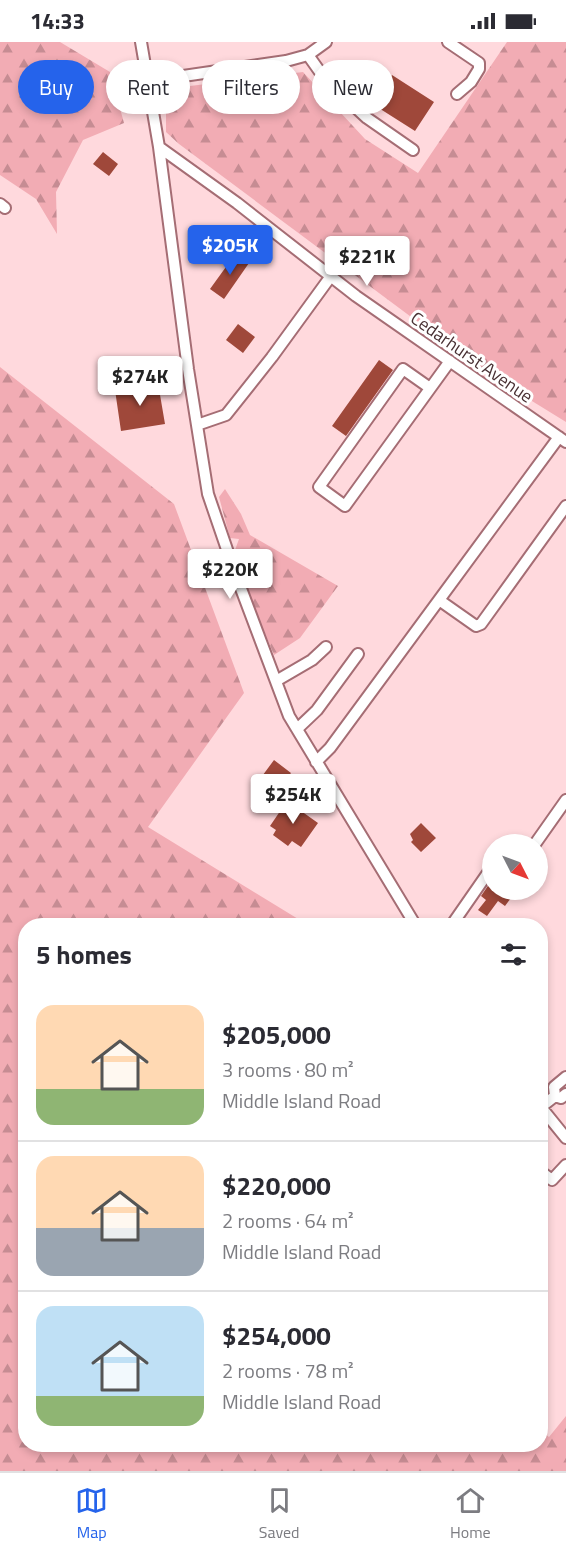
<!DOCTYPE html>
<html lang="en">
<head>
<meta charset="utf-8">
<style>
  :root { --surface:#fff; --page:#f7f7f7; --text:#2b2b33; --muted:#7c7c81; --line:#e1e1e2; --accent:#2563eb }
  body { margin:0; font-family:"Titillium Web",sans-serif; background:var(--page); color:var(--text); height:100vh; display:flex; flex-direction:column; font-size:22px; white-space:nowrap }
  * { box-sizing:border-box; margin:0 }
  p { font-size:20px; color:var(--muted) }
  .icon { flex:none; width:33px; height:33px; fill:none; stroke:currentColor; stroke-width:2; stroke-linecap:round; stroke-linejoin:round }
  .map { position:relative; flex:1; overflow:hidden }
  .sheet { position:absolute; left:18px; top:876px; width:530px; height:534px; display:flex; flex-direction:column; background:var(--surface); border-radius:24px; box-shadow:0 3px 9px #0003 }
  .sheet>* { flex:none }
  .banner { position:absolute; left:18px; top:18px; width:531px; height:54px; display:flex; gap:12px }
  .needle { width:39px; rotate:132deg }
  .buttons { position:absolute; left:482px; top:792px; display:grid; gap:12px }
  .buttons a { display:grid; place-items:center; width:66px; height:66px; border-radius:50%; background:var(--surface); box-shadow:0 3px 9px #0003; font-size:30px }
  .price { position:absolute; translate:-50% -51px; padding:0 14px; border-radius:6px; background:#fff; color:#222; font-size:20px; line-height:39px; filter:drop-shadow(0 2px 3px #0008) }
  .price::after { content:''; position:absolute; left:50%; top:36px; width:18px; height:14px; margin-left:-9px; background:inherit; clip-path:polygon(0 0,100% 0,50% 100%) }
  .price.active { background:var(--accent); color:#fff }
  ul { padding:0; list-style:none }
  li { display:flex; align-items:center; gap:18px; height:150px; padding:0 18px }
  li+li { border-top:2px solid var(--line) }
  li span { display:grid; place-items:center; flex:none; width:168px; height:120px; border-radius:18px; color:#555 }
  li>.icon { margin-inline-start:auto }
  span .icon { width:72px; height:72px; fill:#fffc; stroke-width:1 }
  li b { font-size:26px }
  h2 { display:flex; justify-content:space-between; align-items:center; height:72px; padding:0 18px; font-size:26px }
  .tag { padding:0 21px; border-radius:27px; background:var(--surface); box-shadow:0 3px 9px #0003; font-size:21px; line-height:54px }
  .tag.active { background:var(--accent); color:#fff }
  .status { display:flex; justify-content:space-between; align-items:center; height:42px; padding:0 30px; background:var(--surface); direction:ltr }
  .status svg { height:16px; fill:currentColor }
  .tab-bar { display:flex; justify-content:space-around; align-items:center; height:84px; border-top:2px solid var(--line); background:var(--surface); font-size:16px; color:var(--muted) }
  .tab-bar a { display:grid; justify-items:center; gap:3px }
  .tab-bar .active { color:var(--accent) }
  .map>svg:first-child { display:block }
  .forest { fill:url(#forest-firs) }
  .building { fill:#9f483a }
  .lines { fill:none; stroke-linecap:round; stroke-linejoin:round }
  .minor-casing { stroke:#a56d74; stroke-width:14 }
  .minor { stroke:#fff; stroke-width:10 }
  .labels { text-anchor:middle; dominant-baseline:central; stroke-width:6; stroke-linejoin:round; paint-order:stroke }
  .street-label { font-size:18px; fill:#483033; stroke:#fff }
</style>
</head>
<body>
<div class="status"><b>14:33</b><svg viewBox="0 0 49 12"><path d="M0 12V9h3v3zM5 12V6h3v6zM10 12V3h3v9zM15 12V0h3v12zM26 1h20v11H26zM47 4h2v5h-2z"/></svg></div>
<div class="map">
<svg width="566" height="1429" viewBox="0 0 566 1429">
  <defs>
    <pattern id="forest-firs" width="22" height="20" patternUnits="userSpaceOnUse" patternTransform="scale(1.5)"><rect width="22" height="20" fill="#f2acb4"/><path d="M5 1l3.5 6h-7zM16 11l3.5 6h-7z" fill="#c68c93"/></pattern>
  </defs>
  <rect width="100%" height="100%" fill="#ffd9dd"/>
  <path class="forest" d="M0 0H60L110 30 124 81 83 98 56 150 57 192 36 157 0 133Z
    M507 0H566V380L485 330 179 102 166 90V59L174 46 303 30 365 97 418 131Z
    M0 325 174 462 244 651 148 785 308 883 26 884V1402H540V1388L549 1395 566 1374V1429H0Z
    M225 447 241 472 250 493 338 544 300 596 274 613 252 561 235 508 239 497 230 496 219 455Z"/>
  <path class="building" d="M392 33 434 60 415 89 374 63Z
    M103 110 118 122 109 134 93 122Z
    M236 211 249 221 224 257 210 247Z
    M238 282 255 295 243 311 226 298Z
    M379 318 393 328 346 394 332 384Z
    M158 341 165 382 121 389 115 348Z
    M274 718 291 731 274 754 257 741Z
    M287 759 318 781 301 805 292 799 288 804 273 793 276 788 270 784Z
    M421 781 436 796 421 810 411 800 413 798 410 792Z
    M492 838V848H517L505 864 498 859 487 874 478 868 486 858 481 854Z"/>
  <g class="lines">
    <g class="minor-casing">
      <path id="minor" d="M141 0 159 105 188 327 208 452 234 528 289 674 416 884
        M448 0 479 21V27L471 40 457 52
        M308 13 325 37 367 76 413 108
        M149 39 286 19 308 13 326 0
        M159 105 237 161 356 254 566 400
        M0 162 5 166
        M430 346 403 327 319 445 345 464 450 319
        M197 383 226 373 272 315 331 234
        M559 395 439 558 476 584 481 582 566 464
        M276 639 312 618 326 605
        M297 687 317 668 358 612
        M316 720 330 706 439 558
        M535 802 566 758
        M451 884 492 825
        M555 1054 554 1045 566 1035
        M540 1064 566 1096
        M541 1065 555 1054 561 1056 566 1052
        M540 1129 552 1138 566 1123"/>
    </g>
    <use href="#minor" class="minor"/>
  </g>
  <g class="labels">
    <g class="street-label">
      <text transform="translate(472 315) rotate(35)">Cedarhurst Avenue</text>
    </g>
  </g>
</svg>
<div class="buttons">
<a><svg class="needle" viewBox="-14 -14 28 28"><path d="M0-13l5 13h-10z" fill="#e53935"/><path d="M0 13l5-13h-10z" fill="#7c7c81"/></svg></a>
</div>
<b class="price active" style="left:230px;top:234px">$205K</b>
<b class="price" style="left:367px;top:245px">$221K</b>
<b class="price" style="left:140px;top:365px">$274K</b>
<b class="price" style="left:230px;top:558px">$220K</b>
<b class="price" style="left:293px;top:783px">$254K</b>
<div class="banner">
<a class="tag active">Buy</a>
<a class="tag">Rent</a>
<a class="tag">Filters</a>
<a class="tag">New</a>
</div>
<section class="sheet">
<h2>5 homes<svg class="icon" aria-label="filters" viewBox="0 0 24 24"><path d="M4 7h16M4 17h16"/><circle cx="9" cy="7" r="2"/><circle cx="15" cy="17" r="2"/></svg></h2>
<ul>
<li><span style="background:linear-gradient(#ffd9b3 70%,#8fb573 0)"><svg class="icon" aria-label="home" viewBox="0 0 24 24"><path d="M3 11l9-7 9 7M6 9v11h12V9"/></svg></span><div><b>$205,000</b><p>3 rooms · 80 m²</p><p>Middle Island Road</p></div></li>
<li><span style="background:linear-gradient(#ffd9b3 60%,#9aa5b1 0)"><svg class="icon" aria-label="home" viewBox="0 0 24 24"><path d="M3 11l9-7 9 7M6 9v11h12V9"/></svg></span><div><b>$220,000</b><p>2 rooms · 64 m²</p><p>Middle Island Road</p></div></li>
<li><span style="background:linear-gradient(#bfe0f5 75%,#8fb573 0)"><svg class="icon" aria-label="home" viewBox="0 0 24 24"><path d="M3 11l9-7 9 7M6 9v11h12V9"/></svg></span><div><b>$254,000</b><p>2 rooms · 78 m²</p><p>Middle Island Road</p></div></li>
</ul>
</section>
</div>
<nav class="tab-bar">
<a class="active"><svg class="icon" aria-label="map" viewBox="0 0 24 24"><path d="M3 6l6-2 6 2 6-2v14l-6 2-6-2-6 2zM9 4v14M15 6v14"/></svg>Map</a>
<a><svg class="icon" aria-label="saved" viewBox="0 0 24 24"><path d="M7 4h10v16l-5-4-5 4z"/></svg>Saved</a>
<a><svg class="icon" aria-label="home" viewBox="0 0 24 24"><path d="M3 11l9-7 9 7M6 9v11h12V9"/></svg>Home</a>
</nav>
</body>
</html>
